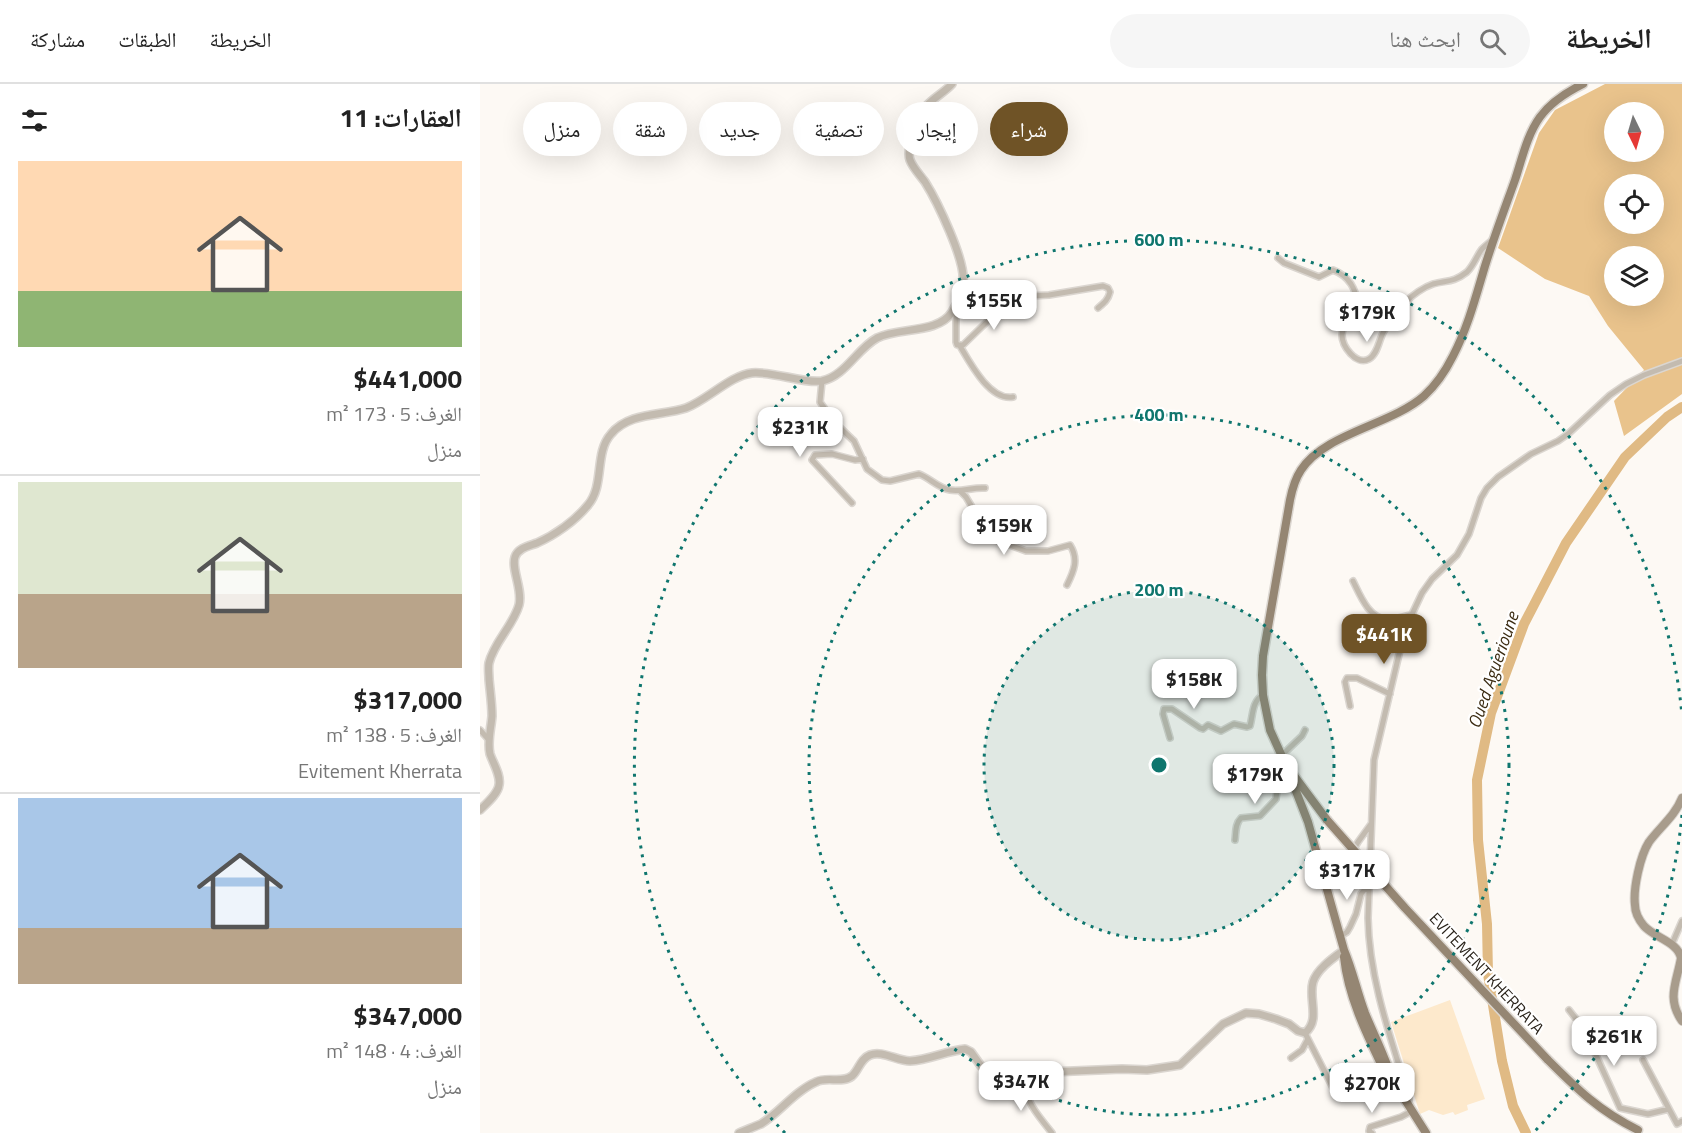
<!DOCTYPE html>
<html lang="ar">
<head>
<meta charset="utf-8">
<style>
  :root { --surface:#fff; --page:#f6f6f6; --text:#222; --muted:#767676; --line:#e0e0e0; --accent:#6f5326 }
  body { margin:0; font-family:"Titillium Web","Noto Naskh Arabic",sans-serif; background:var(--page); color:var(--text); direction:rtl; height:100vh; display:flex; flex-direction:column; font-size:22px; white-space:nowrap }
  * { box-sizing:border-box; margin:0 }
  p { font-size:20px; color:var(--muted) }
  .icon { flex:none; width:33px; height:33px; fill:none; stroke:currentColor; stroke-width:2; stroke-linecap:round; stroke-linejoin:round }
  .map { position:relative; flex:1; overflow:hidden; direction:ltr }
  .side { display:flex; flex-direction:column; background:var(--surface); width:480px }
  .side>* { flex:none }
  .hud { position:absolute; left:18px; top:18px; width:570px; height:54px; direction:rtl; display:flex; gap:12px }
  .needle { width:39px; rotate:175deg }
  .buttons { position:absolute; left:1124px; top:18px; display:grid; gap:12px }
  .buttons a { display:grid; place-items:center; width:60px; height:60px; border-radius:50%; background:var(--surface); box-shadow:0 6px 24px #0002; font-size:30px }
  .price { position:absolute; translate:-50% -51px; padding:0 14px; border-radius:12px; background:#fff; color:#222; font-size:20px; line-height:39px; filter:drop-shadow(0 2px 3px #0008) }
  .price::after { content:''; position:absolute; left:50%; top:36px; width:18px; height:14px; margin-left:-9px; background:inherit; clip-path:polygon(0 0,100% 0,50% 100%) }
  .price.current { background:var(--accent); color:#fff }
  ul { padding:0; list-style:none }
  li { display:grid; align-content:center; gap:12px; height:318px; padding:0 18px }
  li+li { border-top:2px solid var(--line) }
  li span { display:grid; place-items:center; height:186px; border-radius:0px; color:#555 }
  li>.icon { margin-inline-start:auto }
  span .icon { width:108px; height:108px; fill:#fffc; stroke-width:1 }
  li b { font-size:26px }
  h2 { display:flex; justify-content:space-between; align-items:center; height:72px; padding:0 18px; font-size:26px }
  .tag { padding:0 21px; border-radius:27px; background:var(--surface); box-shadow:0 6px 24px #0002; font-size:21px; line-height:54px }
  .tag.current { background:var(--accent); color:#fff }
  header { display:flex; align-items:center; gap:36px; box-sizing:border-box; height:84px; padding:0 30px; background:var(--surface); border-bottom:2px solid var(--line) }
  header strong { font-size:28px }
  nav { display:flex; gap:33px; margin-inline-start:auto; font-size:21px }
  .search { width:420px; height:54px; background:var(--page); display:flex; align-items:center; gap:15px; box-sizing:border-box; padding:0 21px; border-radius:33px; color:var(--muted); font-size:22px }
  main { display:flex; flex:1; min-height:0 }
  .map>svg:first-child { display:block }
  .green { fill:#fde9cc }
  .forest { fill:#e9c38c; fill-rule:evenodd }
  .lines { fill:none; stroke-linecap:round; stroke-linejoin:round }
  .river { stroke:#e0ba84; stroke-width:10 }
  .minor-casing { stroke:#dbd6d0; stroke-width:8 }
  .tertiary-casing { stroke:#dbd6d0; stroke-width:10 }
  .secondary-casing { stroke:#dbd6d0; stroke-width:10 }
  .primary-casing { stroke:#dbd6d0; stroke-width:11 }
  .minor { stroke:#c3bbb0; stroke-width:5 }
  .tertiary { stroke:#c3bbb0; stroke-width:7 }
  .secondary { stroke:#a89c8c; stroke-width:8 }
  .primary { stroke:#958673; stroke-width:8 }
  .primary-bridge-casing { stroke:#dbd6d0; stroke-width:11; stroke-linecap:butt }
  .primary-bridge { stroke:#958673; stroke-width:8 }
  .ring { fill:none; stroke:#0f766e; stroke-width:3; stroke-dasharray:3 6 }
  .labels { text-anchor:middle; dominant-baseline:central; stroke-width:4.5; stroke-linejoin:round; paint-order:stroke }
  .street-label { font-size:16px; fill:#261f16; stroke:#fff }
  .water-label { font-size:18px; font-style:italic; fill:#3c2c13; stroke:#fff }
  .centre { fill:#0f766e; stroke:#fff; stroke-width:3 }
  .ring-label { font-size:18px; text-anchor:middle; font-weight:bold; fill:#0f766e; stroke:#fff; stroke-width:4.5; stroke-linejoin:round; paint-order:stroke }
</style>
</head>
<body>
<header>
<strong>الخريطة</strong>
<div class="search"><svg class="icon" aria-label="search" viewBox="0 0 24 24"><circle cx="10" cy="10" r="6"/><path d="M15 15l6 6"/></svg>ابحث هنا</div>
<nav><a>الخريطة</a><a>الطبقات</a><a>مشاركة</a></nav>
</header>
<main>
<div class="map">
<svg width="1202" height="1049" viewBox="0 0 1202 1049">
  <rect width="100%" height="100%" fill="#fdf9f4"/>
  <path class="green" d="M970 916 1005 1015 987 1021 988 1026 975 1031 973 1028 963 1031 949 1026 940 1030 911 938Z"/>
  <path class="forest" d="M1125 0H1202V310L1144 352 1134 317 1164 286 1128 242 1109 212 1065 195 1018 164 1059 49 1075 26ZM1134 28H1173V68H1134ZM1134 100H1173V140H1134ZM1134 172H1173V212H1134Z"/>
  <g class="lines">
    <path class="river" d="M1046 1049 1033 1022 1022 977 1008 890 1007 840 998 756 997 696 1011 629 1044 540 1086 459 1145 373 1187 333 1202 323"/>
    <g class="minor-casing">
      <path id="minor" d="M798 174 804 179 839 193 853 186C861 189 867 194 871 200 886 224 863 231 862 251 862 262 876 282 889 275 898 270 899 255 904 247 909 236 917 226 926 218 932 211 944 203 953 200 967 196 973 199 987 188 994 181 996 173 1002 165 1005 162 1009 159 1012 156
        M476 221V258L477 261H483L517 228 523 217 530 213 569 211 623 202 628 204 630 208C628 216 624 219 618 224
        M480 262C490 279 510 317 533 313
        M342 297 340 318 354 338 374 357 387 385 402 396 410 397 439 390C450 394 458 404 470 406 482 408 493 403 505 404
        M480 407 486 413 492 423 495 434 493 441 497 448 505 452 546 467H568L590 461C599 475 594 487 587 501
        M372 419 332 376 335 371 352 370 375 376 383 375
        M873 497C880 511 889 535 907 535 914 536 923 533 930 531
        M870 622 865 598 867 594H877L910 610
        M0 646 9 656
        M690 654 683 630 684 625H692L720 644 723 645 728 641 741 647 754 640 767 643 770 642C773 631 772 617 783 611
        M755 756C756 748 755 740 761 734L780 732 796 715 801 672 822 652 825 646
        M846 799 863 783 878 758 891 740
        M859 853 867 848 870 843 876 830 881 810 889 800
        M1192 860 1202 837
        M1089 926 1104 945 1140 1024 1168 1030 1189 1025
        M825 949 853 1004
        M811 974 822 966 828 955
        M1163 976 1197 1040 1202 1037
        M541 992C548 1020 554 1027 572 1049
        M929 1021V1013C911 955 889 895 888 834L894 676 925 545 942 509 952 495 977 471 989 450 1001 414 1007 404 1018 393 1051 370 1078 357 1088 350 1130 311 1146 300 1164 291 1202 277
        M892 1049 889 1047 890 1043 921 1033 932 1027"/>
    </g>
    <g class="tertiary-casing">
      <path id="tertiary" d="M0 726C6 720 18 710 19 701 21 691 13 679 10 670 7 658 11 645 12 632 12 620 10 607 9 595 9 590 8 584 9 579 14 558 33 542 39 521 43 506 31 485 35 473 38 464 49 462 57 459 75 451 95 437 108 421 125 401 114 369 131 350 149 328 182 332 206 324 226 317 251 291 272 289 293 287 324 300 342 297 365 292 377 265 397 254 419 243 458 250 472 228 477 220 482 208 483 198 486 177 457 117 445 98 440 91 433 84 430 76 426 65 437 34 444 25 451 15 464 9 472 0
        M259 1049C266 1046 274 1043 281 1040 299 1029 315 1007 336 998 347 992 362 1000 372 992 379 986 380 975 390 971 402 966 417 977 430 977 449 976 466 967 485 965L491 968 501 982 513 992 527 995 541 992 570 988 642 985 667 986 700 981 743 940 766 929 779 930 796 935 809 940 818 947 825 949C841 936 828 915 833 898 837 885 853 874 864 866"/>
    </g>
    <g class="secondary-casing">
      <path id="secondary" d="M1202 714C1195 732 1180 743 1169 758 1160 772 1153 805 1155 821 1155 829 1159 836 1164 842 1175 854 1198 858 1201 874 1197 898 1186 914 1202 937"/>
    </g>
    <g class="primary-casing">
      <path id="primary" d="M812 689 847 736
        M864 873C868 911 885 947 902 982
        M1067 975C1097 1005 1119 1027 1158 1046
        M910 992 946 1049
        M912 995C905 972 894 951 885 929 877 908 873 887 864 866L828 738 805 679 790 646 783 611 782 591 783 572 810 416C812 406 815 395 821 386 845 349 911 341 944 312 956 301 966 286 973 272 988 243 996 212 1005 182 1014 153 1025 124 1035 96 1042 75 1047 51 1060 33 1071 18 1087 8 1103 0"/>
    </g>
    <use href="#minor" class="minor"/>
    <use href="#tertiary" class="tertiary"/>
    <use href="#secondary" class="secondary"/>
    <use href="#primary" class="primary"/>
    <g class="primary-bridge-casing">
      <path id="primary-bridge" d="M847 736 925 824 1067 975"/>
    </g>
    <use href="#primary-bridge" class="primary-bridge"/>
  </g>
  <circle cx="679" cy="681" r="175" fill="#0f766e" fill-opacity=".12"/>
  <g class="ring">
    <circle cx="679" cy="681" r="175"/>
    <circle cx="679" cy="681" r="350"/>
    <path d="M1202 731A525 525 0 0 1 1053 1049M305 1049A525 525 0 1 1 1202 631"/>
  </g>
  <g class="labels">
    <g class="street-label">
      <text transform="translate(1007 889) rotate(47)">EVITEMENT KHERRATA</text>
    </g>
    <g class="water-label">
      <text transform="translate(1013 586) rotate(-71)">Oued Aguerioune</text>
    </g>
  </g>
  <circle cx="679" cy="681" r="9" class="centre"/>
  <g class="ring-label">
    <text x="679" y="162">600 m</text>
    <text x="679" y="337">400 m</text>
    <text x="679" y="512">200 m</text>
  </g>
</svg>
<div class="buttons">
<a><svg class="needle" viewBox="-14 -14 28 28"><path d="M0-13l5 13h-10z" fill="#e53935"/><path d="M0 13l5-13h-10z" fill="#767676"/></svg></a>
<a><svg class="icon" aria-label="locate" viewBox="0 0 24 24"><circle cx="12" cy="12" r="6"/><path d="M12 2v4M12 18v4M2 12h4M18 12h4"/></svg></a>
<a><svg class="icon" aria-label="layers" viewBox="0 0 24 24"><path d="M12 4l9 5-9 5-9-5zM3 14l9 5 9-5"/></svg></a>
</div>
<b class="price" style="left:514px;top:247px">$155K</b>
<b class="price" style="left:887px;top:259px">$179K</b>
<b class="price" style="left:320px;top:374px">$231K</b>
<b class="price" style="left:524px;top:472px">$159K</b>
<b class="price current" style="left:904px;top:581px">$441K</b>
<b class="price" style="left:714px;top:626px">$158K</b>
<b class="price" style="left:775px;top:721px">$179K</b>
<b class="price" style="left:867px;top:817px">$317K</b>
<b class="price" style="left:1134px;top:983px">$261K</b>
<b class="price" style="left:541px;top:1028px">$347K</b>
<b class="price" style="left:892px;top:1030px">$270K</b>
<div class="hud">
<a class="tag current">شراء</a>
<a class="tag">إيجار</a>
<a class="tag">تصفية</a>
<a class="tag">جديد</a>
<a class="tag">شقة</a>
<a class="tag">منزل</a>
</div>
</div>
<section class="side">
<h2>العقارات: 11<svg class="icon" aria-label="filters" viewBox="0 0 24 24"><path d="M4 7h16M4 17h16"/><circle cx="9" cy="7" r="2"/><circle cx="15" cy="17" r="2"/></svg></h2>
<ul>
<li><span style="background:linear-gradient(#ffd9b3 70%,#8fb573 0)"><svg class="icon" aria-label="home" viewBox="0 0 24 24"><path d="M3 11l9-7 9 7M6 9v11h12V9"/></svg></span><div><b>$441,000</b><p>الغرف: 5 · 173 m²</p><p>منزل</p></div></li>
<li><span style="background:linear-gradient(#dfe7d0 60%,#b9a48a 0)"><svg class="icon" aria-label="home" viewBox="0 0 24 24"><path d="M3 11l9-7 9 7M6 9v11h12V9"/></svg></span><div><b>$317,000</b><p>الغرف: 5 · 138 m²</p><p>Evitement Kherrata</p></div></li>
<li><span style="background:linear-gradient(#a9c7e8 70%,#b9a48a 0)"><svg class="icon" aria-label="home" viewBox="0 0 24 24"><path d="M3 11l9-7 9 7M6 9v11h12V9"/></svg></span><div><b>$347,000</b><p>الغرف: 4 · 148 m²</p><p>منزل</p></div></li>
</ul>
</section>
</main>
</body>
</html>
